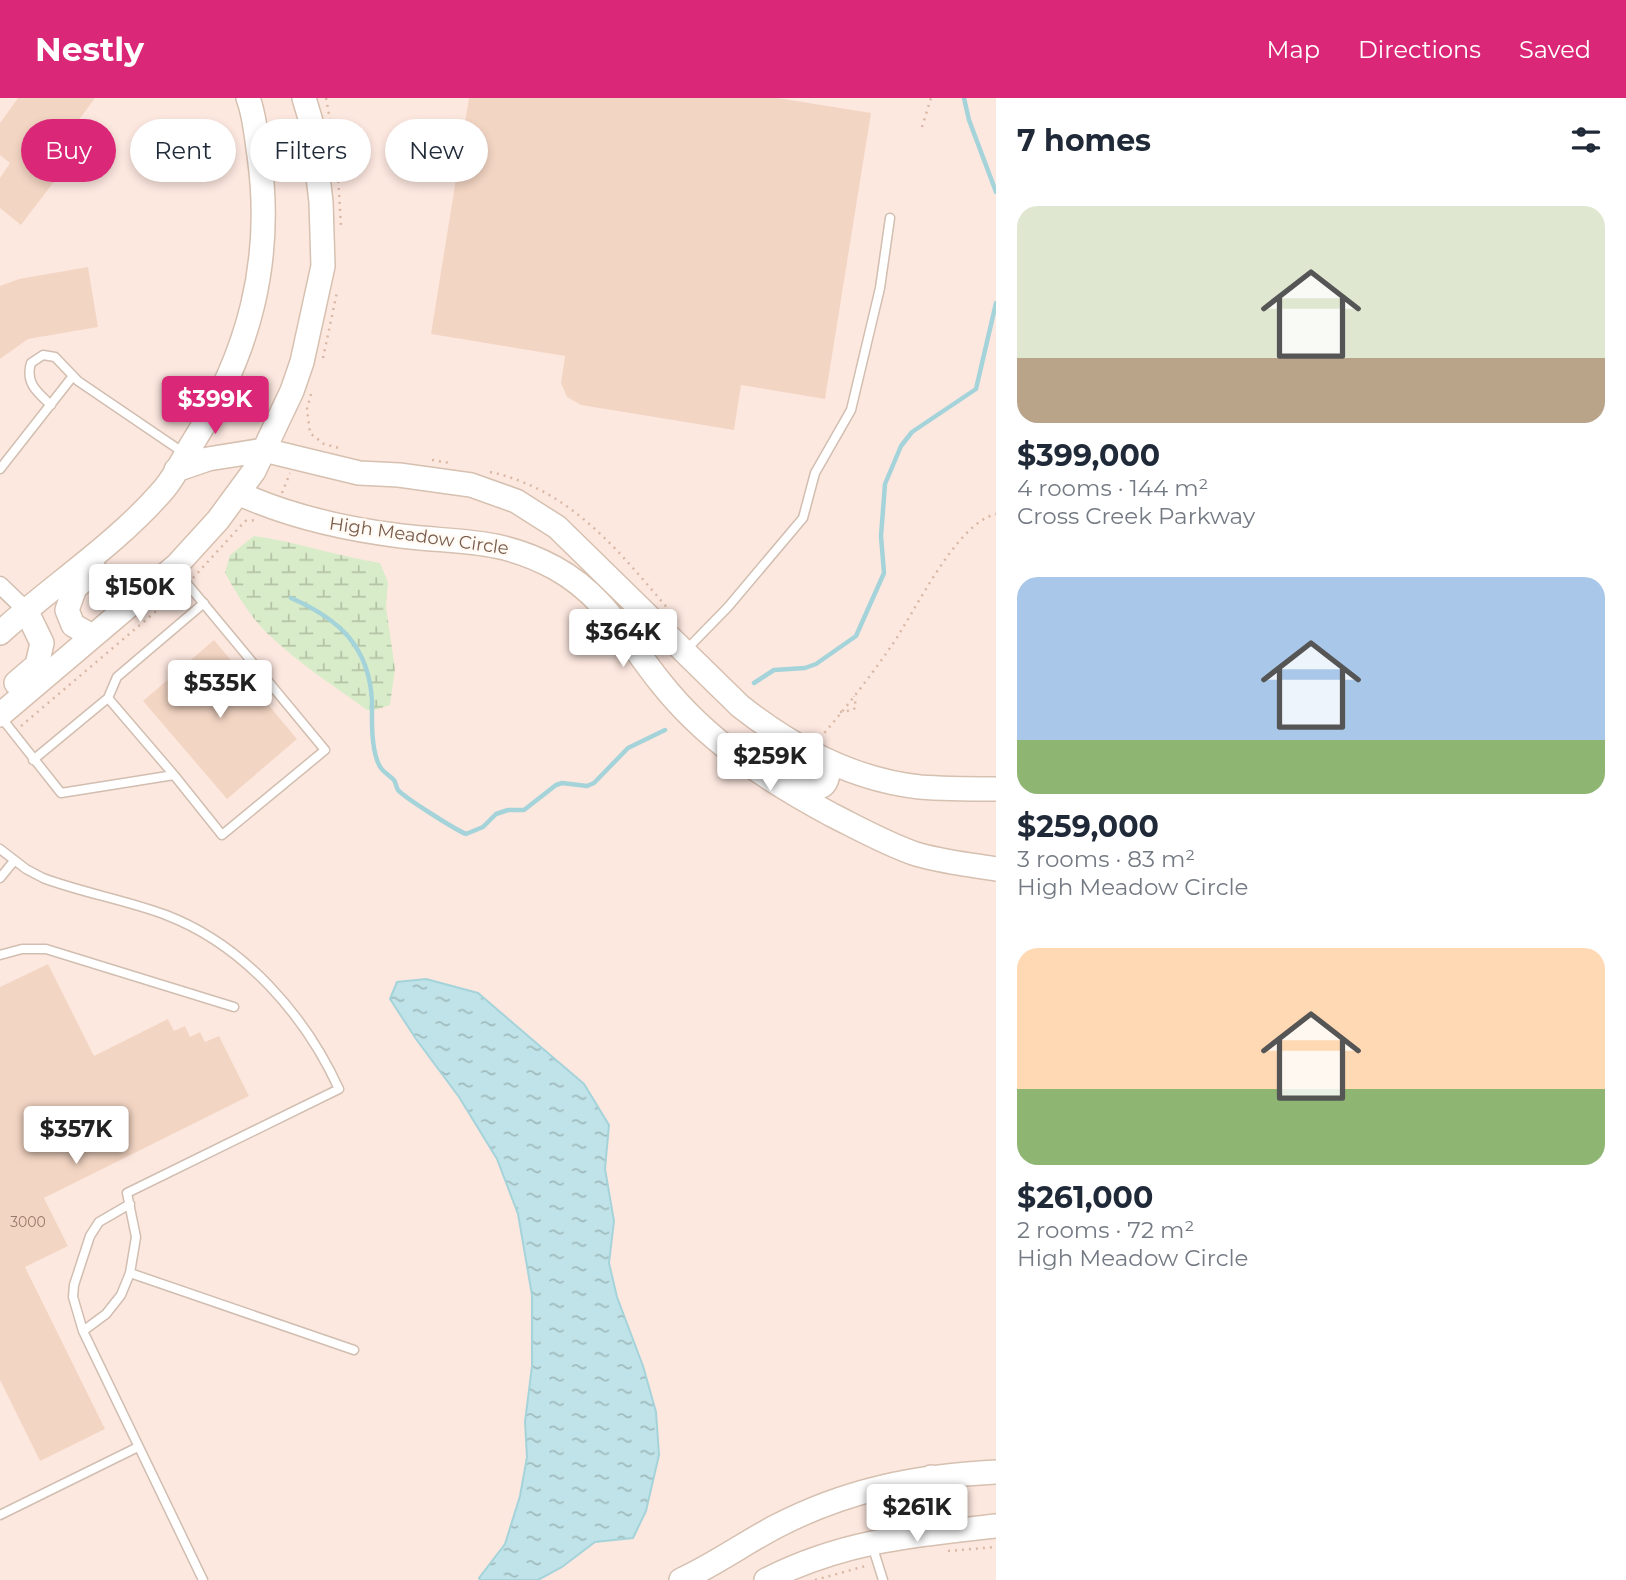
<!DOCTYPE html>
<html lang="en">
<head>
<meta charset="utf-8">
<style>
  :root { --surface:#fff; --page:#f2f2f3; --text:#1f2937; --muted:#747a83; --accent:#db2777 }
  body { margin:0; font-family:Montserrat,sans-serif; background:var(--page); color:var(--text); height:100vh; display:flex; flex-direction:column; font-size:26px; white-space:nowrap }
  * { box-sizing:border-box; margin:0 }
  p { font-size:23px; color:var(--muted) }
  .icon { flex:none; width:38px; height:38px; fill:none; stroke:currentColor; stroke-width:2; stroke-linecap:round; stroke-linejoin:round }
  .map { position:relative; flex:1; overflow:hidden }
  .details { display:flex; flex-direction:column; background:var(--surface); width:630px }
  .details>* { flex:none }
  .banner { position:absolute; left:21px; top:21px; width:665px; height:63px; display:flex; gap:14px }
  .price { position:absolute; translate:-50% -60px; padding:0 16px; border-radius:7px; background:#fff; color:#222; font-size:23px; line-height:46px; filter:drop-shadow(0 2px 4px #0008) }
  .price::after { content:''; position:absolute; left:50%; top:42px; width:21px; height:16px; margin-left:-10px; background:inherit; clip-path:polygon(0 0,100% 0,50% 100%) }
  .price.on { background:var(--accent); color:#fff }
  ul { padding:0; list-style:none }
  li { display:grid; align-content:center; gap:14px; height:371px; padding:0 21px }
  li span { display:grid; place-items:center; height:217px; border-radius:21px; color:#555 }
  li>.icon { margin-inline-start:auto }
  span .icon { width:126px; height:126px; fill:#fffc; stroke-width:1 }
  li b { font-size:30px }
  h2 { display:flex; justify-content:space-between; align-items:center; height:84px; padding:0 21px; font-size:30px }
  .chip { padding:0 24px; border-radius:32px; background:var(--surface); box-shadow:0 4px 10px #0003; font-size:24px; line-height:63px }
  .chip.on { background:var(--accent); color:#fff }
  header { display:flex; align-items:center; gap:42px; box-sizing:border-box; height:98px; padding:0 35px; background:var(--accent); color:#fff }
  header strong { font-size:33px }
  nav { display:flex; gap:38px; margin-inline-start:auto; font-size:24px }
  main { display:flex; flex:1; min-height:0 }
  .map>svg:first-child { display:block }
  .commercial { fill:#fde8e0 }
  .wetland { fill:url(#wetland-marsh) }
  .water { fill:url(#water-ripples); stroke:#a5d3da; stroke-width:2 }
  .lines { fill:none; stroke-linecap:round; stroke-linejoin:round }
  .stream { stroke:#a5d3da; stroke-width:4.5 }
  .building { fill:#f3d5c3 }
  .lane-casing { stroke:#d1beb0; stroke-width:11 }
  .street-casing { stroke:#d1beb0; stroke-width:19 }
  .secondary-casing { stroke:#d6c0b0; stroke-width:26 }
  .path { stroke:#d9b8a5; stroke-width:2.5; stroke-dasharray:2 5; stroke-linecap:butt }
  .lane { stroke:#fff; stroke-width:8 }
  .street { stroke:#fff; stroke-width:16 }
  .secondary { stroke:#fff; stroke-width:23 }
  .labels { text-anchor:middle; dominant-baseline:central; stroke-width:5; stroke-linejoin:round; paint-order:stroke }
  .number-label { font-size:14px; fill:#987a6a }
  .street-label { font-size:18px; fill:#7a5c4d; stroke:#fffaf3 }
</style>
</head>
<body>
<header>
<strong>Nestly</strong>
<nav><a>Map</a><a>Directions</a><a>Saved</a></nav>
</header>
<main>
<div class="map">
<svg width="996" height="1482" viewBox="0 0 996 1482">
  <defs>
    <pattern id="wetland-marsh" width="20" height="14" patternUnits="userSpaceOnUse" patternTransform="scale(1.75)"><rect width="20" height="14" fill="#d8ecc9"/><path d="M1 5h8M5 5V1M11 12h8M15 12V8" fill="none" stroke="#b4c2a5"/></pattern>
    <pattern id="water-ripples" width="26" height="14" patternUnits="userSpaceOnUse" patternTransform="scale(1.75)"><rect width="26" height="14" fill="#bfe3e8"/><path d="M2 4q2-2 4 0t4 0M15 11q2-2 4 0t4 0" fill="none" stroke="#a0bbbe"/></pattern>
  </defs>
  <rect width="100%" height="100%" fill="#fdf6ec"/>
  <path class="commercial" d="M0 0H996V1482H0Z"/>
  <path class="wetland" d="M254 438C297 444 337 458 380 465L388 484 386 509 395 571 390 607 372 613 367 612C334 588 298 565 268 536 250 519 237 496 225 475L230 457Z"/>
  <path class="water" d="M426 881 478 895 584 986 609 1027 605 1071 614 1123 609 1165 617 1199 643 1268 656 1314 659 1357 646 1413 633 1440 595 1444 562 1469 538 1482H480L479 1480 505 1446 520 1398 527 1359 525 1324 532 1268V1197L518 1116 497 1061 459 999 416 941 390 901 397 884Z"/>
  <g class="lines">
    <path class="stream" d="M964 0 969 22 996 94
      M291 500C339 521 369 548 372 603 372 621 371 645 377 662 381 674 387 675 394 682 396 685 396 689 398 692 405 700 456 732 466 736L483 729 496 716 508 712H524L556 687 562 685 587 688 594 685 628 650 665 632
      M754 585 774 572 805 570 816 566 856 538 884 475 881 438 885 386 901 348 912 334 976 291 996 205"/>
  </g>
  <path class="building" d="M18 0H95L49 63 62 73 21 127 0 110V80L10 65 0 57V25Z
    M469 0H778L871 15 825 301 741 287 734 332 581 307 567 299 561 285 565 258 431 236Z
    M88 169 98 229 28 241 0 261V188L19 181Z
    M214 542 297 641 227 701 143 603Z
    M48 866 94 958 168 921 174 933 185 928 190 939 200 934 205 944 219 938 249 998 44 1100 68 1148 25 1169 105 1331 40 1363 0 1282V889Z"/>
  <g class="lines">
    <g class="lane-casing">
      <path id="lane" d="M51 307C37 294 25 285 31 265L43 257 55 259 78 283 184 355
        M0 371 73 278
        M686 552 728 509 803 420 815 375 851 312 880 190 890 120
        M108 600 174 677
        M0 618 61 695 174 677 222 737 325 652 175 471
        M33 662 108 600 117 579 204 505
        M0 751 26 771 43 780C83 795 126 802 166 817 244 847 305 917 339 991L127 1095 136 1139 130 1175 121 1197 106 1216 83 1233 203 1482
        M0 780 14 763
        M0 857 22 851H46L234 909
        M130 1175 354 1252
        M83 1233 73 1199 74 1187 90 1138 99 1124 130 1106
        M0 1417 138 1349
        M872 1447 883 1482"/>
    </g>
    <g class="street-casing">
      <path id="street" d="M0 487 26 512"/>
    </g>
    <g class="secondary-casing">
      <path id="secondary" d="M176 372 208 361 264 352 359 375 399 377 471 387 516 403 557 429 740 608C792 649 854 682 920 689 945 691 971 691 996 691
        M238 395C290 419 345 431 401 438 460 445 500 440 555 470 606 498 626 542 661 585 707 643 767 682 832 717 858 730 885 745 913 755 940 764 968 766 996 771
        M0 535C53 487 117 446 164 391 175 378 183 361 192 346 249 256 274 163 259 57 256 38 255 18 248 0
        M92 538 73 527 67 512 75 490 95 472
        M16 585 37 567 42 545 26 512
        M0 617 177 467 218 422 254 373 292 293 302 264 323 168 321 104 312 27 304 0
        M790 681C813 694 831 696 828 663
        M900 1428C934 1420 944 1415 931 1379
        M681 1482C714 1467 743 1446 775 1429 846 1392 916 1378 996 1374
        M766 1482C842 1443 913 1437 996 1428"/>
    </g>
    <path class="path" d="M326 0 337 60 341 129
      M922 29 931 0
      M323 260 337 194
      M311 296 307 311 310 335 324 346 339 350
      M432 362 450 365
      M490 374C570 391 619 453 669 512
      M282 395 290 375
      M193 480 245 423 256 422
      M840 614 853 612 856 609 854 598
      M21 628 181 492
      M820 640C845 611 870 579 892 547 915 514 956 425 996 416
      M948 1453 996 1449
      M815 1482 869 1467"/>
    <use href="#lane" class="lane"/>
    <use href="#street" class="street"/>
    <use href="#secondary" class="secondary"/>
  </g>
  <g class="labels">
    <g class="number-label">
      <text x="28" y="1124">3000</text>
    </g>
    <g class="street-label">
      <text transform="translate(419 438) rotate(8)">High Meadow Circle</text>
    </g>
  </g>
</svg>
<b class="price on" style="left:215px;top:338px">$399K</b>
<b class="price" style="left:140px;top:526px">$150K</b>
<b class="price" style="left:623px;top:571px">$364K</b>
<b class="price" style="left:220px;top:622px">$535K</b>
<b class="price" style="left:770px;top:695px">$259K</b>
<b class="price" style="left:76px;top:1068px">$357K</b>
<b class="price" style="left:917px;top:1446px">$261K</b>
<div class="banner">
<a class="chip on">Buy</a>
<a class="chip">Rent</a>
<a class="chip">Filters</a>
<a class="chip">New</a>
</div>
</div>
<section class="details">
<h2>7 homes<svg class="icon" aria-label="filters" viewBox="0 0 24 24"><path d="M4 7h16M4 17h16"/><circle cx="9" cy="7" r="2"/><circle cx="15" cy="17" r="2"/></svg></h2>
<ul>
<li><span style="background:linear-gradient(#dfe7d0 70%,#b9a48a 0)"><svg class="icon" aria-label="home" viewBox="0 0 24 24"><path d="M3 11l9-7 9 7M6 9v11h12V9"/></svg></span><div><b>$399,000</b><p>4 rooms · 144 m²</p><p>Cross Creek Parkway</p></div></li>
<li><span style="background:linear-gradient(#a9c7e8 75%,#8fb573 0)"><svg class="icon" aria-label="home" viewBox="0 0 24 24"><path d="M3 11l9-7 9 7M6 9v11h12V9"/></svg></span><div><b>$259,000</b><p>3 rooms · 83 m²</p><p>High Meadow Circle</p></div></li>
<li><span style="background:linear-gradient(#ffd9b3 65%,#8fb573 0)"><svg class="icon" aria-label="home" viewBox="0 0 24 24"><path d="M3 11l9-7 9 7M6 9v11h12V9"/></svg></span><div><b>$261,000</b><p>2 rooms · 72 m²</p><p>High Meadow Circle</p></div></li>
</ul>
</section>
</main>
</body>
</html>
